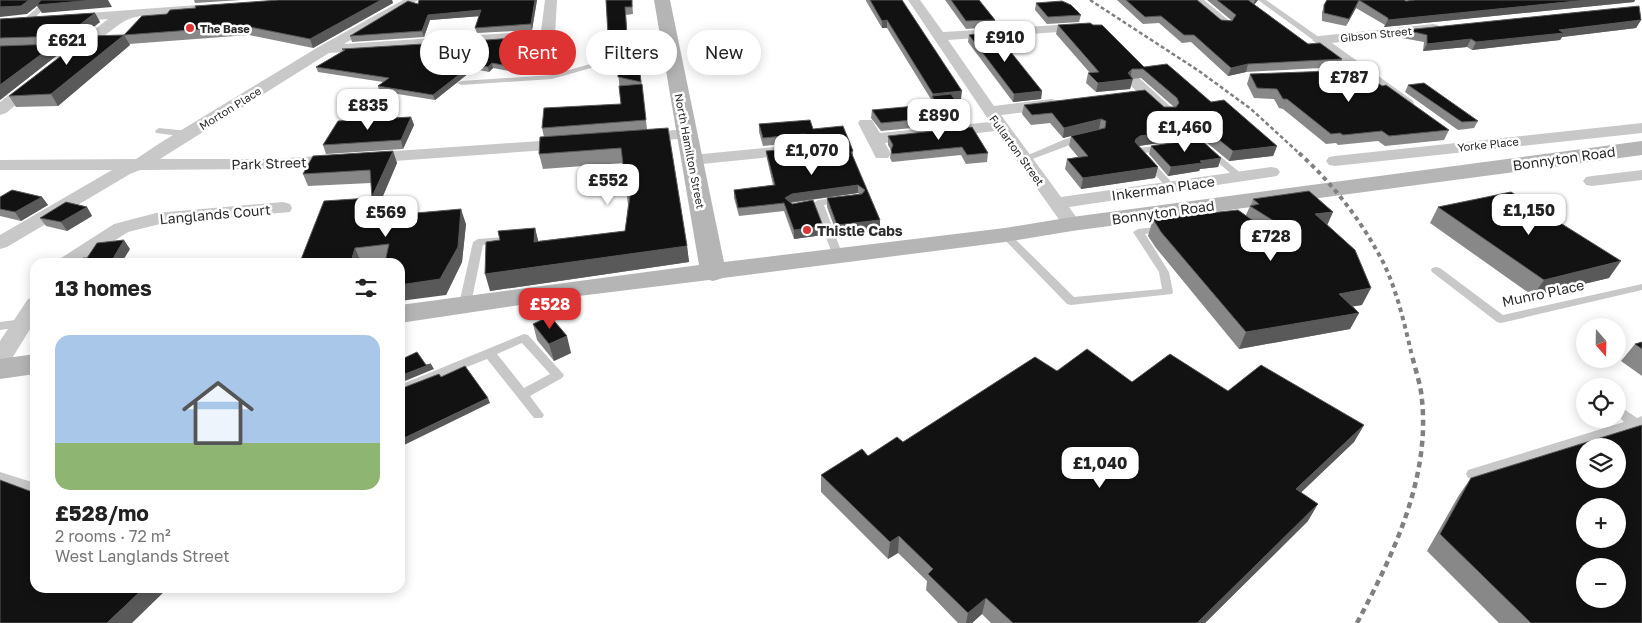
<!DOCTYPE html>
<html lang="en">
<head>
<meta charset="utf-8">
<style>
  :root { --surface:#fff; --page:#f6f6f6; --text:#222; --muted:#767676; --accent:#d33 }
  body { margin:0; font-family:"Golos Text",sans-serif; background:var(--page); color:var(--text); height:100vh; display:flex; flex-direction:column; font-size:19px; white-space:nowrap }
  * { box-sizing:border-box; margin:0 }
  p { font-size:16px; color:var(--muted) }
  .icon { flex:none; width:28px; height:28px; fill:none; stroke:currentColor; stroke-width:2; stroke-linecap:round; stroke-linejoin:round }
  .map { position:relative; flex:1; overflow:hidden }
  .sheet { position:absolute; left:30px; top:258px; width:375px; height:335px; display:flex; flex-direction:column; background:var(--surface); border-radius:15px; box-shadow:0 2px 12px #0003 }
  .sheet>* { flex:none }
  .banner { position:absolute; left:420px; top:30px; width:475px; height:45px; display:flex; gap:10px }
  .needle { width:32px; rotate:160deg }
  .controls { position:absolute; left:1576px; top:318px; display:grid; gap:10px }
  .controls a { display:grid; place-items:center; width:50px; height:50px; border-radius:50%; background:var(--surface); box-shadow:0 2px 12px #0003; font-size:25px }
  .price { position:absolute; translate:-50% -42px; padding:0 11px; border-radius:10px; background:#fff; color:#222; font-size:16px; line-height:32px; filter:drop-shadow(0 1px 2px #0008) }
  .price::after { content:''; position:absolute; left:50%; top:30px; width:15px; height:11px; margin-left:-8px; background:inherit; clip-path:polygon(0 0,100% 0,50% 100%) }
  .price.active { background:var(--accent); color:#fff }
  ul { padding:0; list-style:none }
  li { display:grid; align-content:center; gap:10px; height:265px; padding:0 25px }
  li span { display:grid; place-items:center; height:155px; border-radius:15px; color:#555 }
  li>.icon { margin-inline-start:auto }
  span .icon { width:90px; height:90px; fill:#fffc; stroke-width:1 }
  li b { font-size:21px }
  h2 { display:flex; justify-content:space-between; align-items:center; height:60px; padding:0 25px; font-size:21px }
  .pill { padding:0 18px; border-radius:22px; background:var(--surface); box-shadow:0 2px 12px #0003; font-size:18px; line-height:45px }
  .pill.active { background:var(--accent); color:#fff }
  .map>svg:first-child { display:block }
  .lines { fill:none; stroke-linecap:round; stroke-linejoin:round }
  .lane { fill:#c8c8c8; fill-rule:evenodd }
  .street { fill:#c8c8c8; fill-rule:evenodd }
  .secondary { fill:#b5b5b5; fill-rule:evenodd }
  .rail-far2 { stroke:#808080; stroke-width:2.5; stroke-dasharray:4 2.5; stroke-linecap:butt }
  .rail-far1 { stroke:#808080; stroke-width:4; stroke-dasharray:4.5 4; stroke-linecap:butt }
  .rail { stroke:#808080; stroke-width:4.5; stroke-dasharray:6 4.5; stroke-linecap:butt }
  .wall { fill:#888 }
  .shaded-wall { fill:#595959 }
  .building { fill:#121212; stroke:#595959; fill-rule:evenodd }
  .poi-dot { fill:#d33; stroke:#fff; stroke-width:2 }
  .labels { text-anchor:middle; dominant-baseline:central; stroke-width:5; stroke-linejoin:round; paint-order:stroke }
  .far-poi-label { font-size:11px; font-weight:bold; fill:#2b2b2b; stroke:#fff; text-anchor:start }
  .far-street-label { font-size:11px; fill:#2b2b2b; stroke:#fff }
  .street-label { font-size:14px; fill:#2b2b2b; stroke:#fff }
  .poi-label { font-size:14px; font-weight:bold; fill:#2b2b2b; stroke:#fff; text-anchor:start }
</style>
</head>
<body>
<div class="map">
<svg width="1642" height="623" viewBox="0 0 1642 623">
  <rect width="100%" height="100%" fill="#fff"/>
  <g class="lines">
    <path class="lane" d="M1258 0H1266L1323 40 1316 42Z
      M44 2 49 3 30 23H24V19Z
      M76 47H79V51L43 52 39 50 43 48Z
      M673 55H676V59L591 68 552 79 461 85 457 83 461 81 552 75 590 64Z
      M159 128 188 131 192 134 188 137 156 133 155 131Z
      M1083 134 1087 137 1086 139 1027 161H1021L1019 159 1063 140Z
      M1164 145 1168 148 1167 150 1145 153 1174 185 1176 187 1171 190 1168 189 1134 151 1138 148Z
      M1209 147 1243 175V179H1237L1206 152V148Z
      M842 197 845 198 847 200 845 202 824 205 843 256 838 259 833 256 813 203 818 200Z
      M1164 226 1168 227 1169 229 1168 231 1145 234 1169 272 1173 292 1172 294 1071 305 1067 304 1000 235 1005 232 1009 233 1074 297 1162 289 1159 272 1133 232 1138 229Z
      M503 237 508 240 507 242 483 245 471 304 469 307H461L459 304 473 242 478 239Z
      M1436 267 1440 268 1503 315 1642 284V290L1501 323 1497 322 1432 272 1431 270 1432 268Z
      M23 319 27 320 29 323 27 326 0 330V322Z
      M524 334 528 335 564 375 562 378 530 396 544 415 542 418H534L487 359 400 394V385ZM522 343 550 374 524 388 497 354Z
      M1618 405 1637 418 1642 416V426L1473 479 1468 478 1466 474 1468 470 1624 422 1618 416Z
      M0 472 35 483V495L0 482Z"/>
    <path class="street" d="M403 0H418L344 44 541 31 545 0H557L555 35 548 39 329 53 160 159H269L337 155 343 156 346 160 343 164 269 169 140 170 130 174 7 247 0 249V235L112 170H0V160L136 159 160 143 320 46Z
      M908 0H920L943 32 1091 23 1093 26 1086 30 948 40 994 106 1052 99 1058 101 1060 104 1058 107 1052 109 1001 115 1061 197 1271 167 1277 168 1280 172 1277 176 1271 177 1069 207 1081 224 1079 228 1072 230 1065 228 996 131 885 143 891 154 888 158H876L858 123 860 120H872L880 133 990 122Z
      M1190 0H1204L1232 23 1230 26H1220Z
      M197 5 204 9 202 12C180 17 152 12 132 18 113 23 84 60 67 56L65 53 108 19 68 22 63 21 61 18 63 15Z
      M1433 24 1438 25 1440 28 1438 31 1332 43 1412 100 1414 103 1412 106H1400L1312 40 1319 36Z
      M1133 75 1138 77 1171 107 1173 110 1171 113H1159L1128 83 1125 80 1128 77Z
      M34 78 39 80 42 83 39 86 6 113 0 115V102L29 80Z
      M1642 123V133L1335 166 1329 165 1326 161 1329 157 1335 156Z
      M687 129 693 131 695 134 693 137 642 143 636 142 634 138 636 134 642 133Z
      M569 139 575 140 577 144 575 148 367 163 361 162 358 158 361 154 367 153Z
      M794 145 800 146 802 150 800 154 692 165 686 164 683 160 686 156 692 155Z
      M1642 170V180L1592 186 1586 185 1583 181 1586 177 1592 176Z
      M283 202 290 204 292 208 290 212 164 223 128 232 81 262H58L61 258 114 224 156 213Z
      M35 297V321L8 365 0 367V341L28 299Z"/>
    <path class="secondary" d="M654 0H670L724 262 1005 228 1072 217 1642 141V155L1072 231 1005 242 723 278 713 281 709 280 579 296 400 323V305L699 265Z
      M35 354V374L0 379V359Z"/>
    <path class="rail-far2" d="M1090 0 1199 71 1251 109 1300 154"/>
    <path class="rail-far1" d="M1299 153C1330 181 1357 215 1377 251 1395 281 1404 322 1412 356"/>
    <path class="rail" d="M1357 623C1393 555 1430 479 1422 400 1421 385 1415 369 1412 355"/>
  </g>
  <path class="wall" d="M194 0H241L195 3Z
    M279 0H392L393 3 313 48 249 35 129 44 130 45 58 106 16 107 9 96 124 35 167 14 196 8Z
    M537 0 532 30 477 33 475 28 479 16 430 20 424 37 352 42 350 36 418 4Z
    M606 0H632L633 14 626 15 629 55 638 54 647 129 687 246 689 262 490 291 500 240 535 228 538 241 625 231 628 205 626 189 623 163 543 169 539 154 544 137 542 128 621 104 617 59H610L609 52Z
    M866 0H902L961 99 955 100 965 115 964 123 881 131 871 118 872 110 932 105V101L887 28H882L866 1Z
    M945 0H979L995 20 994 27 966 29Z
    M1117 0H1197L1221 20H1231L1207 0H1258L1254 5 1308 44 1342 59 1339 67 1246 72 1228 76 1191 42 1182 43 1159 23 1143 24Z
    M1327 0 1406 1 1415 0H1635L1634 2 1384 27 1385 25 1356 8 1346 26 1322 21V12Z
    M1036 3 1081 15 1079 22 1047 24 1035 10Z
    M95 13 100 22 70 45 56 46 60 53 0 100V19Z
    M1641 20 1636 28 1562 37 1560 40 1472 50 1467 47 1423 51 1424 42 1402 38 1405 30Z
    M1058 25H1093L1144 67 1211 102 1277 146 1273 156 1229 161 1200 137 1139 146 1158 167 1155 178 1081 189 1065 169 1067 159 1078 157 1069 146 1071 136 1063 138 1050 123 1031 125 1022 114 1024 105 1174 107 1141 78 1132 79 1130 89 1096 92 1086 83 1088 73H1090L1056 34Z
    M969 35 1042 91 1041 99 1013 102 968 42Z
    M556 48 552 51 553 56 533 69 517 66 509 71 493 68 489 72 474 69 435 100 379 91 378 86 383 82 318 72 316 67 343 51 342 49 468 54Z
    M1250 74 1382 86 1449 130 1444 140 1385 146 1378 141 1338 145 1336 143 1326 144 1283 109 1279 108 1274 99 1254 98 1247 84Z
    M1408 85 1478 121 1474 128 1458 130 1405 92Z
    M411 117 414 125 403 149 326 154 323 145Z
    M759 124 813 129 853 151V156L880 228 837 234 827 207V198L859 194 858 193 791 203 823 226V235L794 239 784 211 739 216 734 198V190L773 185 767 159 766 151 810 147 812 144 804 142 763 146 759 132Z
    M972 127 988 153 987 162 966 164 961 155 892 162 890 158 891 150 888 145V136Z
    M1151 146 1221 158 1218 167 1200 169 1199 171 1168 176 1149 154Z
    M393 151 397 163 377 210 372 197 371 183 308 186 303 174Z
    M0 197H42L48 205 21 221 0 216Z
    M1253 199 1327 225 1362 305 1353 306 1359 313 1350 329 1239 349 1156 248 1148 236 1153 219 1246 215 1250 206 1251 205Z
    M87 207 92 216 67 231 46 226 40 218Z
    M1438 207 1609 278 1533 296 1430 223Z
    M375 212 373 217 466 224 462 262 446 295 386 260 365 262H300Z
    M533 324 571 353 554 361 537 340Z
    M1642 342V376L1621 361 1635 344Z
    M1057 371 1132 382 1228 391 1364 425 1354 442 1301 492 1308 521 1205 623H991L982 614 972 623H958L926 590 927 581 898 553 888 559 821 492V475L868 456 903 442Z
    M1471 478 1642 623H1499L1427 551 1459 495Z"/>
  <path class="shaded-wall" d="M29 0H108L112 7 42 13 37 6 27 14 0 17V7Z
    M381 0H392L393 3 313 48 310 39Z
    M535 0H537L532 30 531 24Z
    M1255 0H1258L1253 6Z
    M1359 0 1356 8 1346 26 1349 19Z
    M1587 0H1616L1614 4 1384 27 1388 20Z
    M1616 0H1635L1634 2 1614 4Z
    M481 10 482 16 430 20 424 37 422 31 428 15Z
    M95 13 100 22 70 45 65 36Z
    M887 20V28H882V21Z
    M1641 20 1636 28 1562 37 1560 40 1472 50 1476 42 1559 30Z
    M124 35 130 45 58 106 51 94Z
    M1471 39 1467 47 1423 51 1427 44Z
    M555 43 556 48 546 54 545 49Z
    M55 44 60 53 0 100V85Z
    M552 51 553 56 533 69 532 64Z
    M516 61 517 66 509 71 508 66Z
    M492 63 493 68 489 72 488 67Z
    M473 64 474 69 435 100 433 95Z
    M1248 64 1246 72 1228 76 1231 68Z
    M1132 69 1130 79H1133L1130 89 1096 92 1098 83 1128 73Z
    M962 91 961 99 936 102 933 97V94Z
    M1042 91 1041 99 1013 102 1014 94Z
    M411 117 414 125 403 149 401 140Z
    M1101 119 1099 129 1063 138 1064 128Z
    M1203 127 1200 137 1138 146 1133 150 1136 139 1140 136Z
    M1277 146 1273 156 1229 161 1233 151Z
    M393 151 397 163 377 210 372 197Z
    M1221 158 1218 167 1200 169 1199 171 1168 176 1171 167 1200 161Z
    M1158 167 1155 178 1081 189 1083 178Z
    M858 185V193L792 202 785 206V198L792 194Z
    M42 197 48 205 21 221 15 212Z
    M370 198 375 212 366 233 360 218Z
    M87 207 92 216 67 231 61 222Z
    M461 209 466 224 462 262 446 295 400 301V285Z
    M1333 212 1326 228 1315 214Z
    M880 220V228L837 234V225Z
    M823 226V235L794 239V230Z
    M535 228 539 244 534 242Z
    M124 240 130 249 122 262H111Z
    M687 246 689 262 490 291 485 274Z
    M355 248 361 262H351Z
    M1621 261 1609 278 1533 296 1544 280Z
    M1371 288 1362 305 1331 310 1339 294Z
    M1359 313 1350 329 1239 349 1246 332Z
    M567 336 571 353 554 361 549 344Z
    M431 364 434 369 400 383V376Z
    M488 398 490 403 400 447V440Z
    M1364 425 1354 442 1287 506 1296 489Z
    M1318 504 1308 521 1205 623H1197Z
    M899 536 898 553 888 559 890 542Z
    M144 588H168L132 623H107Z
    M986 598 982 614 972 623H966L968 613Z"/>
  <path class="building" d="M0 0H29L21 6 0 7Z
    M41 0H93L37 5Z
    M279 0H381L310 39 245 26 124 35 142 16 167 14 170 10 196 8 195 6Z
    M419 0H535L531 24 475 28 481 10 428 15 422 31 350 36 408 1 418 4Z
    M606 0H632V7H625L628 50 609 52Z
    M870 0H902L962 91 933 94 887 20 882 21Z
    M951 0H979L995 20 966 21Z
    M1126 0H1197L1221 20 1232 21 1236 15 1217 0H1248L1308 44 1320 43 1342 59 1248 64 1231 68 1194 35H1184L1161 16 1145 17Z
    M1327 0H1404L1406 1 1415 0H1587L1388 20V18L1359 0 1349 19 1324 13V5Z
    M1062 1 1071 5 1081 15 1048 17 1036 3Z
    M1639 6 1641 20 1559 30 1564 33 1476 42 1471 39 1427 44V35L1405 30Z
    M95 13 65 36 0 38V19Z
    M1090 23 1093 25H1102L1144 67 1167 64 1211 102 1224 100 1277 146 1233 151 1203 127 1140 136 1136 139 1135 142 1158 167 1083 178 1067 159 1088 156 1071 136 1105 128 1106 121 1101 119 1064 128 1052 113 1032 115 1024 105 1145 90 1164 107H1176L1179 103 1177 98 1143 69H1132L1128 73 1133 79 1098 83 1088 73 1099 72 1058 25Z
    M994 31 1042 91 1014 94 969 35Z
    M124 35 51 94 9 96 87 36Z
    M529 37 555 43 545 49 552 51 532 64 516 61 508 66 492 63 488 67 473 64 433 95 378 86 389 78 316 67 345 50 342 49 423 44 468 54 472 41Z
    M55 44 0 85V46Z
    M638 54 641 82 618 77 617 56Z
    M1360 70 1382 86 1386 85 1449 130 1389 136 1382 131 1343 135 1340 133 1331 134 1287 99H1283L1277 89 1257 88 1250 74Z
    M1424 83 1478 121 1462 122 1408 85Z
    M642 84 646 120 542 128 544 108 621 104 619 86Z
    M951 94 965 115 881 123 872 110 937 104 932 96Z
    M411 117 401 140 323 145 338 121Z
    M810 120 813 129 843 126 853 151 851 152 880 220 837 225 827 198 862 194 865 190 858 185 792 194 785 198 792 204 813 200 823 226 794 230 784 203 738 208 734 190 775 185 766 151 810 147 814 142 812 136 804 134 763 138 759 124Z
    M972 127 988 153 967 155 962 147 892 154 891 150 893 145 888 136Z
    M668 128 687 246 485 274 486 242 500 240 498 231 535 228 534 242 625 231 631 189H626L621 148 539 154 540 137Z
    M1200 139 1221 158 1200 161 1202 163 1171 167 1151 146Z
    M393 151 372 197 370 170 303 174 313 156Z
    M12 190 42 197 15 212 0 209V197Z
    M1309 191 1333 212 1315 214 1355 250 1371 288 1339 294 1359 313 1246 332 1161 232 1153 219 1238 210 1266 230 1276 231 1278 228 1277 223 1250 206 1259 204 1253 199Z
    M1511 192 1621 261 1544 280 1438 207Z
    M370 198 360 218 461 209 458 247 440 279 400 285V262H385L389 244 355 248 351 262H300L324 201Z
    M66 202 87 207 61 222 40 218Z
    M124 240 111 262H81L83 258H87L97 243Z
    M550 316 567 336 549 344 533 324Z
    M1642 342V349L1635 344Z
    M1087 349 1132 382 1170 354 1228 391 1261 365 1364 425 1296 489 1318 504 1197 623H1013L986 598 968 613 928 574 933 569 899 536 890 542 821 475 862 449 868 456 897 437 903 442 1035 357 1057 371Z
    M417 352 426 365 431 364 400 376V360Z
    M465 366 488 398 400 440V389L439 374 441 377Z
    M1642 425V623H1531L1440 534 1471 478ZM1585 446H1618V479H1585ZM1585 506H1618V539H1585ZM1585 566H1618V599H1585Z
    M0 480 35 493V588H144L107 623H0Z"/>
  <g class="poi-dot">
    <circle cx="190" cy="28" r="5"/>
    <circle cx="807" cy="230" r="5"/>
  </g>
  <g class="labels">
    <g class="far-poi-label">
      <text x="200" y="28">The Base</text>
    </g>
    <g class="far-street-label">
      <text transform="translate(1376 34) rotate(-6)">Gibson Street</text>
      <text transform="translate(230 108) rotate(-32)">Morton Place</text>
      <text transform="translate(1488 144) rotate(-6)">Yorke Place</text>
      <text transform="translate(1017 150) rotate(54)">Fullarton Street</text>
      <text transform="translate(690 151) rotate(79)">North Hamilton Street</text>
    </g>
    <g class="street-label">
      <text transform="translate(1564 158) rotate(-8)">Bonnyton Road</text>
      <text transform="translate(269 163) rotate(-2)">Park Street</text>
      <text transform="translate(1163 188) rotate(-8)">Inkerman Place</text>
      <text transform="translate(1163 212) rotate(-8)">Bonnyton Road</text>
      <text transform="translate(215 214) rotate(-5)">Langlands Court</text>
      <text transform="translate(1543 293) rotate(-12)">Munro Place</text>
    </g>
    <g class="poi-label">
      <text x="817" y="230">Thistle Cabs</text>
    </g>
  </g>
</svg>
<div class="controls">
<a><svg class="needle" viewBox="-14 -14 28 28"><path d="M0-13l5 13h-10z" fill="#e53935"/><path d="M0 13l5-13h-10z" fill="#767676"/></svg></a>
<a><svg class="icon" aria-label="locate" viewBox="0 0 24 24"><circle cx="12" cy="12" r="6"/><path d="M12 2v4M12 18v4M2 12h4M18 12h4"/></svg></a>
<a><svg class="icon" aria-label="layers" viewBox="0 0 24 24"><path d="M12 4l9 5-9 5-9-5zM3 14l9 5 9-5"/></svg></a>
<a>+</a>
<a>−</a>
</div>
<b class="price" style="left:1005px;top:63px">£910</b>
<b class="price" style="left:67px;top:66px">£621</b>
<b class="price" style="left:1349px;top:103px">£787</b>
<b class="price" style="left:368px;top:131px">£835</b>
<b class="price" style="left:939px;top:141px">£890</b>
<b class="price" style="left:1185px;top:153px">£1,460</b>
<b class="price" style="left:812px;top:176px">£1,070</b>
<b class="price" style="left:608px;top:206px">£552</b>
<b class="price" style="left:1529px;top:236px">£1,150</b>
<b class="price" style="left:386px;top:238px">£569</b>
<b class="price" style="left:1271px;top:262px">£728</b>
<b class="price active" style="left:550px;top:330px">£528</b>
<b class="price" style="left:1100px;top:489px">£1,040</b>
<div class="banner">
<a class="pill">Buy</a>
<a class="pill active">Rent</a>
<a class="pill">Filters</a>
<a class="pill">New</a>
</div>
<section class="sheet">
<h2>13 homes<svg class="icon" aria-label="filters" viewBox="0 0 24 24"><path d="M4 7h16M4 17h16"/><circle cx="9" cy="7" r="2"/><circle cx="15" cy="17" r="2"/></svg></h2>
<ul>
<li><span style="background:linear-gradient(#a9c7e8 70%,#8fb573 0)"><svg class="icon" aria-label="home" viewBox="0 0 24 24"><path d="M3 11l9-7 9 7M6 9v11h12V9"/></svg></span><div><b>£528/mo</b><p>2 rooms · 72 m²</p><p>West Langlands Street</p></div></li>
</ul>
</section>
</div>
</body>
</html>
